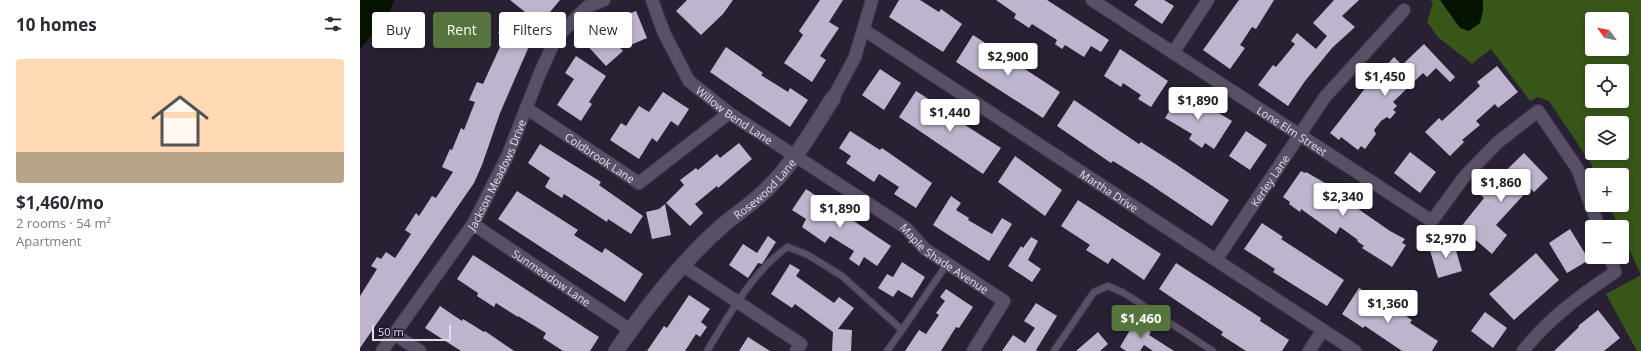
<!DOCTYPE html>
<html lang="en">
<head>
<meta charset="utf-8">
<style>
  :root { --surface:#fff; --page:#f2f2f3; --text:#2b2b33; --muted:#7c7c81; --line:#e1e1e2; --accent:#56743c }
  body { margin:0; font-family:"Open Sans",sans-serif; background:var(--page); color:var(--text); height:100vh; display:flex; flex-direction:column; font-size:15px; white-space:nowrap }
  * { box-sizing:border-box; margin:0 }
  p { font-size:13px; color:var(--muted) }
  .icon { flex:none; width:22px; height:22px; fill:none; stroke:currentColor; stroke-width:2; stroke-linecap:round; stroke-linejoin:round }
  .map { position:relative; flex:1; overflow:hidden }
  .details { display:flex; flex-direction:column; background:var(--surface); width:360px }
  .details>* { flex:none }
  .banner { position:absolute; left:12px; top:12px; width:380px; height:36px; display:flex; gap:8px }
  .needle { width:26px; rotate:303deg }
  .buttons { position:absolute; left:1225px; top:12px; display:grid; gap:8px }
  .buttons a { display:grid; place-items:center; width:44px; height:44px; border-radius:4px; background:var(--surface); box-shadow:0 2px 6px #0003; font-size:20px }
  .scale { position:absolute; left:12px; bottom:10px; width:79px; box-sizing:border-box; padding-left:4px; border:2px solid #e1ddea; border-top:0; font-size:11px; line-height:14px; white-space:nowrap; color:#e1ddea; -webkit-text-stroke:3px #1f182a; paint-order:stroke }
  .price { position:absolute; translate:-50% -34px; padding:0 9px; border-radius:4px; background:#fff; color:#222; font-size:13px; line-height:26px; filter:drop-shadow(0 1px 2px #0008) }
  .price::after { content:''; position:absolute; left:50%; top:24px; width:12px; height:9px; margin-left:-6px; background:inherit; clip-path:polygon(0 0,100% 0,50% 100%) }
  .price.on { background:var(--accent); color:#fff }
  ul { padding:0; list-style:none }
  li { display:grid; align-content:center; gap:8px; height:212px; padding:0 16px }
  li+li { border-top:1px solid var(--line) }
  li span { display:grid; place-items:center; height:124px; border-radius:4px; color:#555 }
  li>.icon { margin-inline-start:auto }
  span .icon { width:72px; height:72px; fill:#fffc; stroke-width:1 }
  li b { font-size:17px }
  h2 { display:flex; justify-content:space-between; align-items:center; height:48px; padding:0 16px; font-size:17px }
  .tag { padding:0 14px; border-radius:4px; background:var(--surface); box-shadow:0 2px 6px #0003; font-size:14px; line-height:36px }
  .tag.on { background:var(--accent); color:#fff }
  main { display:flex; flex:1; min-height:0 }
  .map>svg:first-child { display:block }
  .green { fill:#385618; fill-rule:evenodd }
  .water { fill:#061300 }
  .building { fill:#bdb5cd }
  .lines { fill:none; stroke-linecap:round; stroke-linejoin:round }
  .service-casing { stroke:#433d4d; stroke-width:8 }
  .minor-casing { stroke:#433d4d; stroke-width:14 }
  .tertiary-casing { stroke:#433d4d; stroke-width:17 }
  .service { stroke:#585065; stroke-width:6 }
  .minor { stroke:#585065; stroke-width:12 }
  .tertiary { stroke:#585065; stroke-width:15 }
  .labels { text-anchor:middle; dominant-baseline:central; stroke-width:4; stroke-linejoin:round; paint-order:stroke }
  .street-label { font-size:11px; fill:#e1ddea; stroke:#1f182a }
</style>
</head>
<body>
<main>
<section class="details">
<h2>10 homes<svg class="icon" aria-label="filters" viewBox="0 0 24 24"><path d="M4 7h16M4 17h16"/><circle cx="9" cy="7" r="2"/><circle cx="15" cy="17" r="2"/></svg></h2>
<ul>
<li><span style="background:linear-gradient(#ffd9b3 75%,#b9a48a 0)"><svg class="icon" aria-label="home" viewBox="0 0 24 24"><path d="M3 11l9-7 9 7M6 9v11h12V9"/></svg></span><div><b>$1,460/mo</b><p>2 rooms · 54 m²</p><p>Apartment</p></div></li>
</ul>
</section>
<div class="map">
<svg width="1281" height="351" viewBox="0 0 1281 351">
  <rect width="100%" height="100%" fill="#282134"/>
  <path class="green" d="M1070 0H1281V351H1277L1246 294 1281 275 1262 234V227H1259L1249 205H1262V175H1236L1230 162 1189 101 1178 97 1170 101 1131 49 1112 64 1078 37 1067 22 1073 3ZM1232 19H1262V49H1232ZM1232 71H1262V101H1232ZM1232 123H1262V153H1232Z"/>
  <path class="water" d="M0 0H34L27 18 0 49Z
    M1080 0H1123V11L1120 23 1109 31 1100 28Z"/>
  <path class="building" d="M150 0H200L180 24Z
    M327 0H373L363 14 341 35 316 11Z
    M460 0H483L469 22 479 28 460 56 466 60 452 82 424 63 443 35 439 31Z
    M539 0H560L579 12 581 9 602 24 583 52 529 17Z
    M636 0H687L749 40 741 52 731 46 724 57 705 45 702 49 695 44 697 40 672 24 669 28 654 18 656 14Z
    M778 0H804L814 6 802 24 774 5Z
    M879 0H914L896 29 892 27 880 45 885 48 870 69 843 50Z
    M974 0H999L982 16 995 27 972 48 945 81 928 106 898 85 913 65 916 67 935 44 931 41 937 33 956 49 967 36 953 23Z
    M276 11 287 38 268 46 256 19Z
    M146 15 177 28 140 113 122 165 114 183 0 348V296L17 269 11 266 17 257 21 259 26 252 35 258 51 234 45 230 56 213 59 216 72 196 76 198 93 172 82 167 90 149 92 150 101 128 104 130 115 102 109 100 117 82 123 84 145 36 138 33Z
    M241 27 263 51 246 66 224 42Z
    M613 35 700 92 683 118 596 62Z
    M1064 44 1095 77 1090 82 1076 68 1067 77 1063 73 1033 102 1037 106 1033 110 1036 112 1030 119 1027 117 1021 121 1014 130 1016 134 1005 149 1001 146 998 150 981 137 979 140 970 133 1010 82 1014 86 1030 70 1026 66 1034 57 1042 65Z
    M366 47 403 73 401 75 428 92 430 88 448 100 430 127 350 72Z
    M760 49 808 81 791 107 778 99 781 95 763 83 761 87 744 76Z
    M216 56 246 76 229 102 232 104 221 121 197 105 214 79 205 73Z
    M1137 66 1158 92 1138 108 1135 104 1116 121 1120 125 1102 140 1104 142 1090 156 1065 132 1079 118 1082 121 1120 86 1117 82Z
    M520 69 541 83 524 110 502 95Z
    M556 91 578 105 577 107 641 148 623 174 539 117Z
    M822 91 872 121 854 149 845 143 842 148 829 139 832 134 805 118Z
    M303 92 329 109 318 126 311 121 297 142 292 138 279 159 250 140 261 123 266 126 279 106 289 112Z
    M714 100 779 144 781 142 814 163 869 200 852 226 785 181 753 161 751 163 697 126Z
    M490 131 520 150 522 148 572 183 556 208 534 194 539 187 519 174 514 182 486 163 491 156 479 148Z
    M886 131 907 145 890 170 869 156Z
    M379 143 392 159 358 188 357 186 335 204 343 213 330 226 306 203 324 185 320 180 336 168 338 170 357 154 360 158Z
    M180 144 241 182 239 185 283 216 271 234 248 219 247 222 204 194 202 198 185 187 190 178 168 163Z
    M1050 152 1076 172 1060 193 1034 173Z
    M1164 153 1188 178 1174 192 1170 188 1136 225 1147 235 1132 254 1110 235 1106 240 1096 233 1124 198 1121 195Z
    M655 156 702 190 685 216 638 182Z
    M941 171 945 173 946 172 965 183 996 204 994 206 1030 231 1045 239 1042 243 1046 245 1032 267 1002 248 1004 246 997 241 998 240 980 227 976 234 941 209 940 212 929 204 930 202 923 197Z
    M446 189 531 246 517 266 504 257 499 266 489 259 494 251 470 236 465 243 442 227 446 219 432 210Z
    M157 191 218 230 214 235 242 253 245 248 283 274 265 302 138 219Z
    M591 196 601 203 596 210 609 218 608 220 632 234 642 218 652 224 629 261 573 225Z
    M718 200 801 254 784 280 752 258 748 264 726 250 730 245 701 226Z
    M305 204 311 235 292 239 286 212 299 209Z
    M902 223 923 237 921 239 984 280 967 306 913 272 915 269 884 249Z
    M1210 229 1229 260 1207 273 1189 243Z
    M408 236 416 242 402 264 398 263 388 278 369 265 383 244 397 253Z
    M671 237 678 241 668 260 681 269 672 282 648 266 661 246 663 248Z
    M1093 240 1102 271 1078 278 1069 247Z
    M1176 253 1199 280 1154 320 1129 294Z
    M113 255 239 337 230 351H203L183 338 186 333 158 316V317L136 303 134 307 117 296 118 293 97 279Z
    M542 262 565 277 552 298 538 290 533 297 518 288 527 274 533 277Z
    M816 263 901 318 900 321 929 340 922 351H886L861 335 863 332 799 289Z
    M430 264 440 270 436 276 474 303 479 297 494 308 478 329 492 330 491 351H472L473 332 435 304 432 308 411 294Z
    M999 288 1030 308 1031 306 1052 320 1050 323 1078 341 1072 351H1042L1005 326 1003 328 982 314Z
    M586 289 613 307 599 328 596 327 581 351H545L559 330 566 334 579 315 576 313 585 301 580 297Z
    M329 295 350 309 341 322 347 327 340 337 336 334 325 351H287L304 326 307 328Z
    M676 303 697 316 676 350 678 351H642L653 335 665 343 675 328 664 321Z
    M80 306 102 321 103 319 124 332 125 331 154 351H101L65 328Z
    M1238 310 1260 338 1244 351H1194L1219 327 1218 326Z
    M1125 312 1147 328 1133 348 1111 331Z
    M769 319 791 332 789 335 814 351H793L784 345 780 351H766L760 347 770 330 764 327Z
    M738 332 748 344 740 351H716Z
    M388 337 410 351H379Z"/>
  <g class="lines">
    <g class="service-casing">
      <path id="service" d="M542 330 587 264
        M347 351C368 317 394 269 428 247L448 255 482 276 542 330 527 351
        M694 351 734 292 748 286 764 293 853 351"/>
    </g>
    <g class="minor-casing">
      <g id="minor">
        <path id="s1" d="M292 0 304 33 329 81 369 113 546 228 565 249 644 301 613 351"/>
        <path id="s2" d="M732 0 1072 221 1104 177 1137 143 1178 111 1217 168 1239 227"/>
        <path id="s3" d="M504 30 995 351"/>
        <path d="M813 53 848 0"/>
        <path d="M473 98 495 57 512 0"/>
        <path id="s4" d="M166 108 279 183 369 113"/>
        <path id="s5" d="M113 224 270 330"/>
        <path id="s6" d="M856 260 965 97 1044 10"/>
        <path d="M322 265 441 344 436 351"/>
        <path d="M34 334 60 351"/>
        <path id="s7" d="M22 351 113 224 147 157 180 73 196 38 227 7 244 0"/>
        <path d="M949 351 963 330"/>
        <path d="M1163 351C1189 318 1221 295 1255 272L1250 257"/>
      </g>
    </g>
    <g class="tertiary-casing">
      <g id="tertiary">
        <path id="s8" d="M256 351C287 306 321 262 362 226 377 213 395 202 409 187 435 161 453 129 473 98"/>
      </g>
    </g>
    <use href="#service" class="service"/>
    <use href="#minor" class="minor"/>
    <use href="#tertiary" class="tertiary"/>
  </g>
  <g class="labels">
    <g class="street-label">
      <text stroke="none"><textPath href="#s1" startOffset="146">Willow Bend Lane</textPath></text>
      <text stroke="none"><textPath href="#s2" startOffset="239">Lone Elm Street</textPath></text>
      <text stroke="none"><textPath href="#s4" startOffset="89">Coldbrook Lane</textPath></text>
      <text stroke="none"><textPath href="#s7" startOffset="211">Jackson Meadows Drive</textPath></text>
      <text stroke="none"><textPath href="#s6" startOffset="96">Kerley Lane</textPath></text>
      <text stroke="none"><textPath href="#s8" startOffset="221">Rosewood Lane</textPath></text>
      <text stroke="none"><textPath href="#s3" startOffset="293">Martha Drive</textPath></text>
      <text stroke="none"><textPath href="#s1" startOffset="401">Maple Shade Avenue</textPath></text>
      <text stroke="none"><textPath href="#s5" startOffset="95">Sunmeadow Lane</textPath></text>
    </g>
  </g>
</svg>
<div class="buttons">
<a><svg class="needle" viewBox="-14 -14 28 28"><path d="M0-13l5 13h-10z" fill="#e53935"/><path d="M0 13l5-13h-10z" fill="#7c7c81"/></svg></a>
<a><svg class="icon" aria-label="locate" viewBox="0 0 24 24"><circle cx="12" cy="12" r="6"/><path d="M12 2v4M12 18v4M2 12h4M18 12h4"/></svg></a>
<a><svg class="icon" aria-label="layers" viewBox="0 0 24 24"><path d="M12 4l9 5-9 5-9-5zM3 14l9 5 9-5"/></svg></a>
<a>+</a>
<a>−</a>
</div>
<div class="scale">50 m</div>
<b class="price" style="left:648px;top:77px">$2,900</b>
<b class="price" style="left:1025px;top:97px">$1,450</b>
<b class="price" style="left:838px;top:121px">$1,890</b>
<b class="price" style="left:590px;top:133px">$1,440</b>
<b class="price" style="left:1141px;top:203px">$1,860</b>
<b class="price" style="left:983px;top:217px">$2,340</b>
<b class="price" style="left:480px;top:229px">$1,890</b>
<b class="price" style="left:1086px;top:259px">$2,970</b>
<b class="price" style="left:1028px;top:324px">$1,360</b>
<b class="price on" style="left:781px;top:339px">$1,460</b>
<div class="banner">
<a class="tag">Buy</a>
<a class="tag on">Rent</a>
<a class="tag">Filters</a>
<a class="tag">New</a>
</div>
</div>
</main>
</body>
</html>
